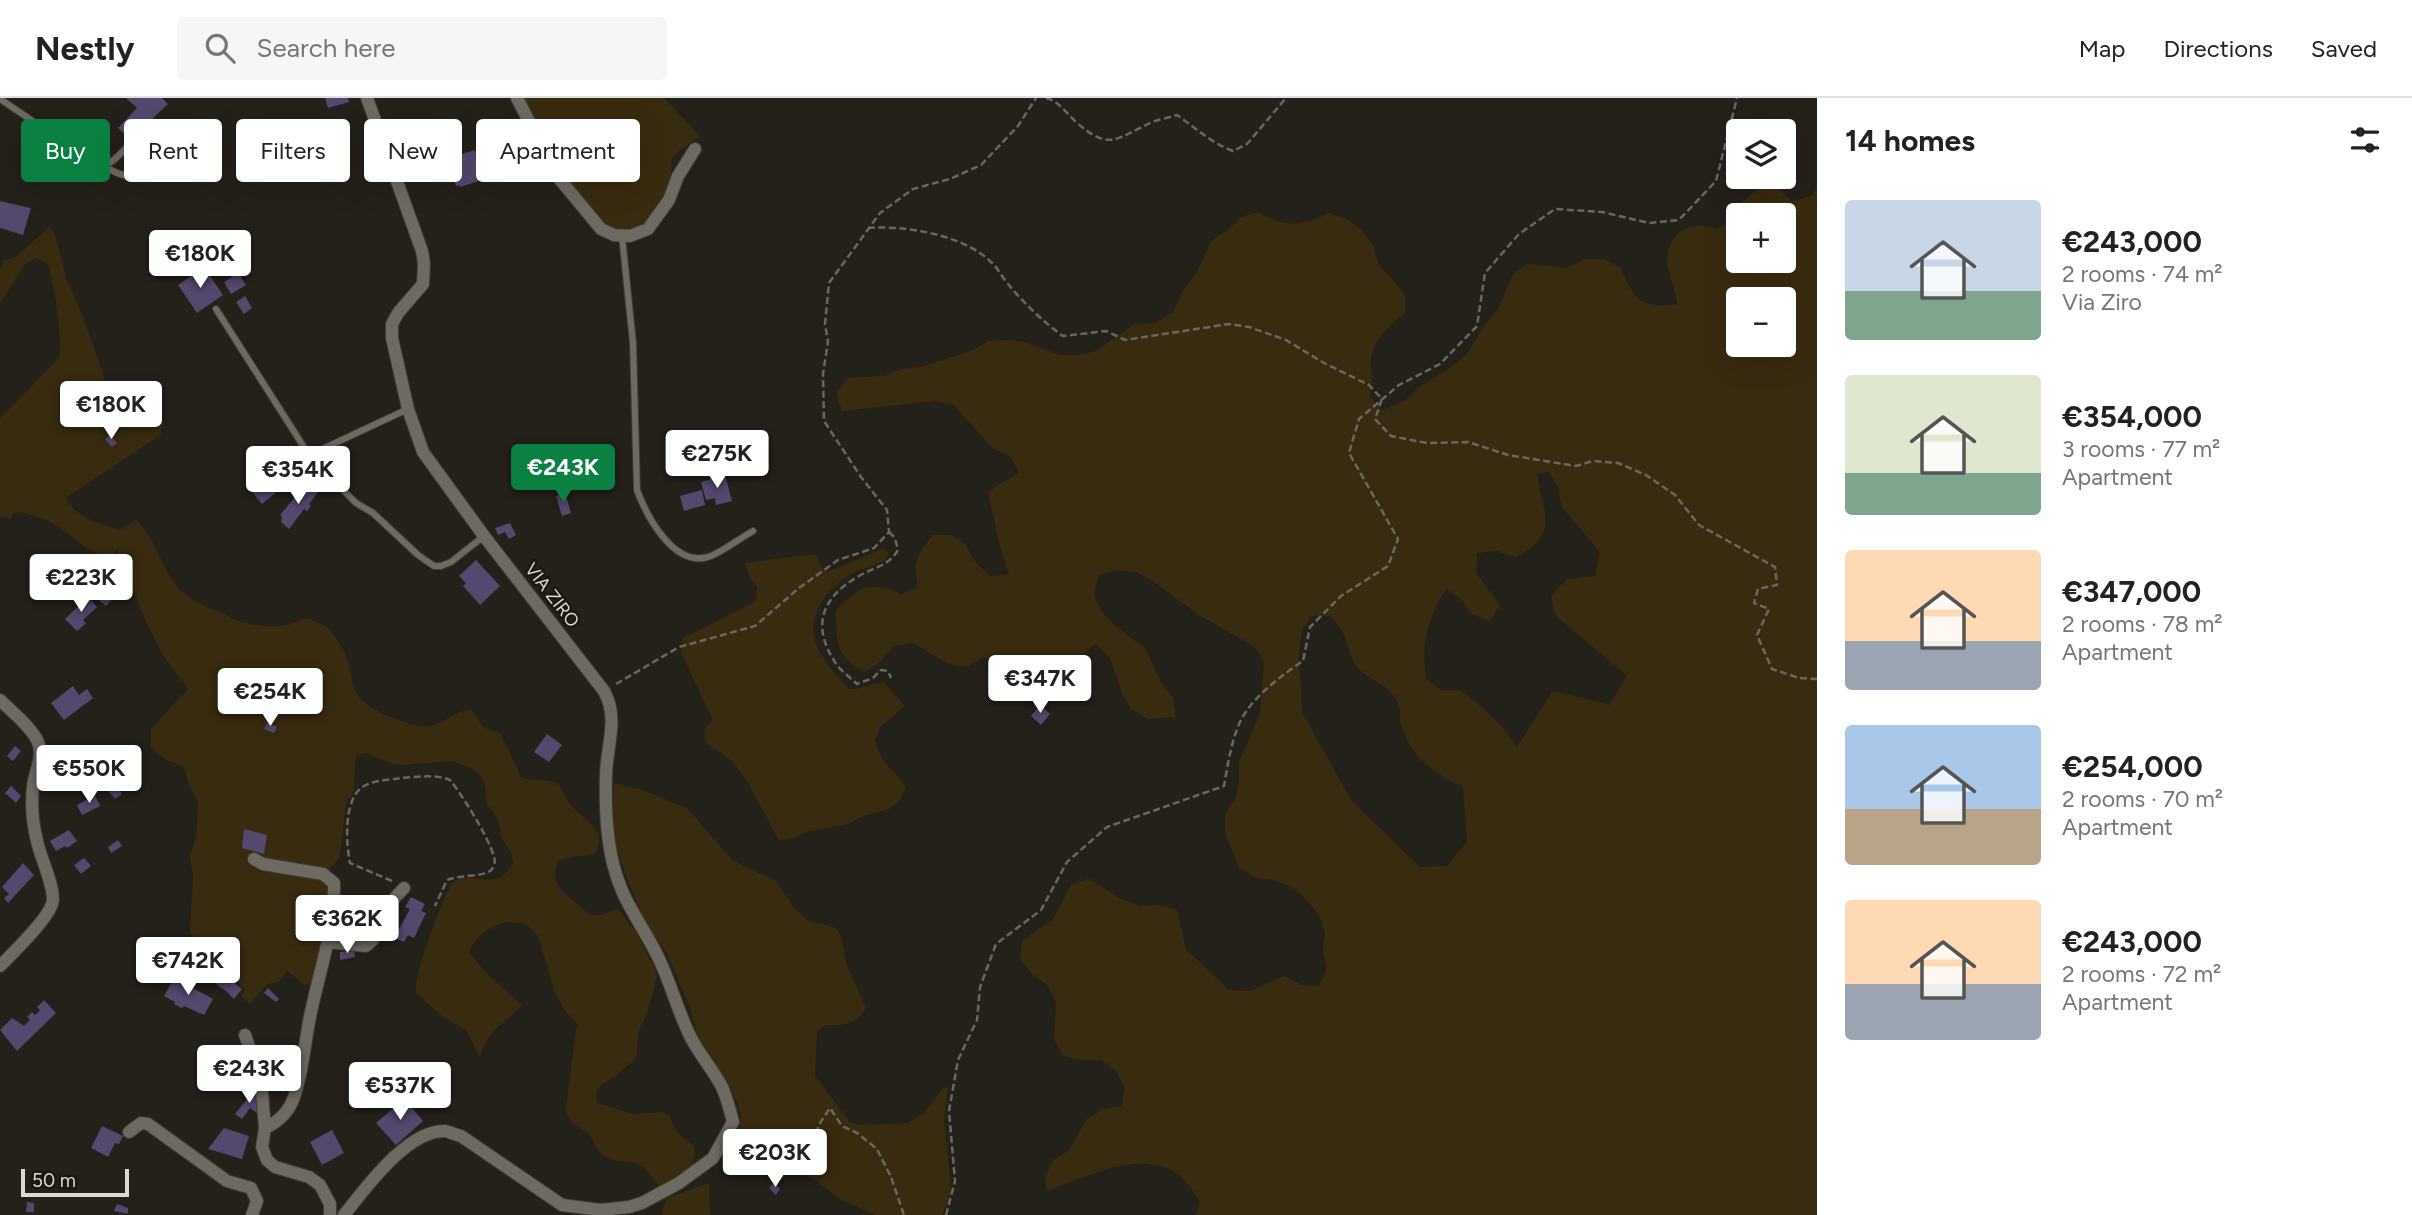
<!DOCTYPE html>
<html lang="en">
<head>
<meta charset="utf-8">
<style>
  :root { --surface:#fff; --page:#f6f6f6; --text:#222; --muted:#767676; --line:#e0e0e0; --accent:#0b8043 }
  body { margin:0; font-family:Figtree,sans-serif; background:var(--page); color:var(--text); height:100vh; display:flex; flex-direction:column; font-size:26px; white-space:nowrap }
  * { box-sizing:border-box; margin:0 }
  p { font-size:23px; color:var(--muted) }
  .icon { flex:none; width:38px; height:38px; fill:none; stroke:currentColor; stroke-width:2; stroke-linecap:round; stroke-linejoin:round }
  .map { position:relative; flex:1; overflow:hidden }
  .sheet { display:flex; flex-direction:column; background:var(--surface); width:595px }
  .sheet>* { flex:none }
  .guide { position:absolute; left:21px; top:21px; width:665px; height:63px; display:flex; gap:14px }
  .controls { position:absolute; left:1726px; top:21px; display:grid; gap:14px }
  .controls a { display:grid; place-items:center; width:70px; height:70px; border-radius:7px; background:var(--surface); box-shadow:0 7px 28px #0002; font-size:35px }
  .scale { position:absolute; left:21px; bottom:18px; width:108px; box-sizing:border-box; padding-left:7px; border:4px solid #dddad6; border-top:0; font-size:19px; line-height:24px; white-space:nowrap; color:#dddad6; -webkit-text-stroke:5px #1b1711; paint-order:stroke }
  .price { position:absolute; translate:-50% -60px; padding:0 16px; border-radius:7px; background:#fff; color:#222; font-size:23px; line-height:46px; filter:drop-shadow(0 2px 4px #0008) }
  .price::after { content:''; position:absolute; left:50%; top:42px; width:21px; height:16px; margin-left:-10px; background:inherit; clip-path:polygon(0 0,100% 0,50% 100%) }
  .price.on { background:var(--accent); color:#fff }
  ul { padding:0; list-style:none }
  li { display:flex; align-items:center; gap:21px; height:175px; padding:0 28px }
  li span { display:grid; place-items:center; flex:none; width:196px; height:140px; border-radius:7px; color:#555 }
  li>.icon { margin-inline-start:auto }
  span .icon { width:84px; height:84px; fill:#fffc; stroke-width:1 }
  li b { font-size:30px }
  h2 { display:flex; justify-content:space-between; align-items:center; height:84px; padding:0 28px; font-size:30px }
  .tag { padding:0 24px; border-radius:7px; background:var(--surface); box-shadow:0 7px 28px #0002; font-size:24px; line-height:63px }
  .tag.on { background:var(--accent); color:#fff }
  header { display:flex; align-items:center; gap:42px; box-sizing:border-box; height:98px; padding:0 35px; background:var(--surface); border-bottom:2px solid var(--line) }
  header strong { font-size:33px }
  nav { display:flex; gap:38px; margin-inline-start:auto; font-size:24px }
  .search { width:490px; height:63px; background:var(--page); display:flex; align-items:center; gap:18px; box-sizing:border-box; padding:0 24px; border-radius:7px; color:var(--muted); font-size:26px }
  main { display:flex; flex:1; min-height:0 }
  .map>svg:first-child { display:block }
  .green { fill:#392b10; fill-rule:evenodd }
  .building { fill:#54486e }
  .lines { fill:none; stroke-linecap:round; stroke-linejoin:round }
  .service-casing { stroke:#3f3c37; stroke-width:8 }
  .minor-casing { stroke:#3f3c37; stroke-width:14 }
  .path { stroke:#6a6762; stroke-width:2.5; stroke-dasharray:7 3.5; stroke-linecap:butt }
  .service { stroke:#6e6a62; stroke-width:6 }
  .minor { stroke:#6e6a62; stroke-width:12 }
  .labels { text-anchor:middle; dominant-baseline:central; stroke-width:5; stroke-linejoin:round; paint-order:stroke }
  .street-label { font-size:18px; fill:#dddad6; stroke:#1b1711 }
</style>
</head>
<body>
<header>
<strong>Nestly</strong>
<div class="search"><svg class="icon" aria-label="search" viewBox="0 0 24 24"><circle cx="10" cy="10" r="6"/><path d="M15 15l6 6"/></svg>Search here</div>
<nav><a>Map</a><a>Directions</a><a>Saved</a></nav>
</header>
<main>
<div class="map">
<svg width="1817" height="1117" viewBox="0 0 1817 1117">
  <rect width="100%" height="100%" fill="#24201a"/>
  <path class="green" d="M521 0H664L700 38 679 53 672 61 670 90 646 125 628 133 617 132 603 126 563 77Z
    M1777 90 1792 103 1812 98 1817 90V1117H1196L1200 1104C1167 1038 1100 1073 1047 1093L1045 1080 1053 1062 1069 1052 1087 1021 1103 1011 1122 1008 1124 989 1116 973 1101 962H1082L1063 958 1054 941 1056 904 1047 887 1032 876 1020 861 1022 843 1053 821 1071 787 1088 780 1121 801 1140 808 1159 807 1177 812 1186 851 1229 892 1249 893 1284 878 1301 887 1319 888 1327 871 1323 852 1325 834 1319 817 1307 802 1292 789 1274 782 1256 780 1239 770 1225 735V716L1235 701 1239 683V664L1260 616 1264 564 1255 549 1199 517 1154 484 1136 474 1118 472 1099 477 1094 496 1101 513 1114 527 1145 550 1161 584 1173 600 1176 619 1148 621 1131 611 1123 598 1110 560 1095 546 1080 559 1075 578 1056 574 1037 580 1018 578 1002 566 983 559 967 569 948 566 913 545 894 548 881 563 865 574C835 559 836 543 836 512 859 489 870 482 901 496L918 489C913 463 916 458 933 437H951L966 447 975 464 990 478 1009 476 1000 449 988 394 1019 374 1010 358 992 350 954 307 936 303 842 313 836 296 847 280 884 278 901 271 920 269 971 253 988 243 1007 242 1024 244 1060 257H1078L1096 253 1136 225 1154 226 1173 214 1183 192 1195 177 1212 142 1228 132 1241 119 1259 114C1283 129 1304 129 1328 115L1347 121 1362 132 1373 148 1379 167 1405 196V215C1389 228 1370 244 1371 266 1372 281 1373 283 1370 299L1383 312 1406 302 1419 289 1451 269 1466 257 1486 225 1498 211 1513 176 1528 166 1566 170 1584 161H1604L1621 170C1633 201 1642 212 1677 206 1676 192 1670 181 1668 168 1664 147 1679 126 1701 128 1707 128 1713 130 1718 131L1733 119 1743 103 1758 91ZM1738 117H1783V163H1738ZM1738 201H1783V247H1738ZM1549 374 1559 390 1561 408 1600 454 1595 478 1567 481 1551 498 1555 517 1627 578 1609 607 1572 597 1552 594 1517 649 1502 628 1476 604 1460 592H1441L1426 581C1421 544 1427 522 1446 491L1461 501 1471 516 1490 523 1500 507 1476 475 1477 455 1497 453 1515 459C1561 438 1543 415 1537 376ZM1311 518H1330C1335 524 1340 529 1343 535 1348 546 1350 562 1358 570 1371 584 1390 586 1398 605 1401 611 1399 619 1401 626 1408 656 1435 678 1463 688L1467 744 1447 768 1420 769 1351 702 1302 614 1299 555 1302 533Z
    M49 129 55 137 67 182 82 216 103 276 114 316 121 328 165 324 160 337 66 400C77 421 98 424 119 432L136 422C157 444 159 463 175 486 185 500 204 507 220 514 229 518 240 525 250 526 261 528 276 529 287 527 306 523 299 515 321 526 335 533 346 555 350 570 352 579 352 588 357 596 367 612 404 626 422 628 442 631 453 611 472 612L483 629 501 636 521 679C533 684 544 680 557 685 562 691 565 699 569 705 583 722 609 732 595 756L565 760 557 764C551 783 559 791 573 802 579 807 584 813 590 817H600L618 811 636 834 655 870 657 879 646 918 638 935 637 955 633 963 618 976 601 987 596 995 597 1005 634 1016 663 1014 671 1019C673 1034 682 1039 694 1048 698 1072 679 1079 661 1090 654 1083 650 1074 643 1069 633 1061 621 1065 611 1061 595 1055 598 1047 589 1037 578 1025 568 1030 566 1008L577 926 564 911 555 894 538 838C518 811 480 828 469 854L485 874 522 907C503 929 489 928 480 960L467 933 442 918 416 895C414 873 441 807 451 786 471 769 494 797 513 766L512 756 501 739 498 721 487 706 485 688 482 679 474 672 453 663 404 667 393 666 366 655 356 657 353 696 346 704 340 759 329 772 328 818 322 855 311 885 305 887 287 873 279 883 266 887 250 906 241 898 245 892 229 875 230 869 235 861 218 858 201 850 190 835 193 777 190 758 196 740 198 703 189 687 184 669 166 662 151 649V631L188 591 163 557 143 517 117 451 111 461 89 452 59 429 48 423 26 415 14 414 11 421 0 418V320L59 260C63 243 54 183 48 166L36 160 24 167 0 206V171L3 163 17 158Z
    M884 450 889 456 885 462C873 469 858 471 846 479 837 485 829 494 823 502 799 538 825 565 849 591 861 592 872 585 884 584L905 608 880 629 875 642C882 668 892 670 906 689L900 702 889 711 861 719 849 726 807 734 794 740 779 742C763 717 751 681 729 661 722 655 713 650 706 645L704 631 713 622 681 555 683 540 756 503 757 489 749 479 745 465 816 456 821 469 827 474Z
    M614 685 642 692 687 710 732 762 776 783 793 808 807 822 836 830 841 838 846 865 866 910C856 927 842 928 825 927L817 933 815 978 850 1024 859 1027 907 1025 924 1015 942 991 948 989 944 1023 951 1088 950 1097 942 1117H876L839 1101 817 1083 797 1074 778 1057 738 1034 741 1018 737 1004 727 984 698 938 689 907 668 858 642 818 627 780 616 750 613 712Z
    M709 1085 710 1117H661L667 1100Z"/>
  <path class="building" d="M126 0H162L168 6 153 20 158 25 137 47 118 30 137 10Z
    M325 0H348L349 4 328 10Z
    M475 52 476 57 490 52 498 77 460 89V87L456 88 448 60Z
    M0 103 31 110 23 137 0 130Z
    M204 169 223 197 197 215 178 187Z
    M238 175 246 187 231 196 224 184Z
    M245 198 252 210 244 216 236 204Z
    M110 337 117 345 112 349 105 341Z
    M262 371 279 392 262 406 253 395 257 392 249 383Z
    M725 377 732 403 716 407 715 400 706 402 701 384Z
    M307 385 318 394 309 406 311 408 307 413 304 411 289 431 281 424 282 419 280 417Z
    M702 392 705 407 684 413 680 398Z
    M565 395 571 415 562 418 556 398Z
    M510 425 516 437 509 441 505 434 498 437 495 430Z
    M476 462 500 488 480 507 463 488 466 485 459 478Z
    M114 478 122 485 120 489 111 482Z
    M108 494 114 499 106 508 100 503Z
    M88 499 97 509 83 522 86 525 77 533 65 521Z
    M73 588 79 597 87 591 93 600 64 622 51 605Z
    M1040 607 1050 616 1041 627 1031 618Z
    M267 625 277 629 274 635 264 631Z
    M547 636 562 647 549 664 534 654Z
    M15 648 21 653 13 663 7 658Z
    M11 688 21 698 16 705 5 695Z
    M116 688 122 696 115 701 109 694Z
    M95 697 100 708 82 717 77 707Z
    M244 731 267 737 264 756 242 750Z
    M69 732 77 743 67 750 65 748 56 753 50 743Z
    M118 742 122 748 111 755 108 749Z
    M84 760 91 768 81 776 74 767Z
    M23 765 34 777 8 805 4 800 9 796 2 789Z
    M411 799 425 806 421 813 426 815 414 840 408 837 404 844 389 837 394 828 399 831 410 811 405 809Z
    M354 853 355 859 340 862V854Z
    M182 865 196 874 191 883 176 875Z
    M223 876 242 891 234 901 226 893 216 886Z
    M174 880 213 901 204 917 184 908 182 910 174 906 175 904 164 898Z
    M268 890 279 901 276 904 264 895Z
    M44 902 56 915 17 953 0 932 12 920 24 928 30 922 27 919 32 914 35 917 40 912 37 909Z
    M256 990 258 1016 250 1010 242 1021 235 1016Z
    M406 1003 423 1023 396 1047 376 1025 396 1008Z
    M102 1028 123 1038 119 1046 115 1045 108 1059 91 1050Z
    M224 1030 249 1038 242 1061 208 1051Z
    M332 1032 344 1055 322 1067 310 1044Z
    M774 1085 780 1091 776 1097 769 1090Z
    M27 1104 34 1105V1114H26Z
    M117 1106 128 1110V1116L114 1113Z"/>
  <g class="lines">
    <g class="service-casing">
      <path id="service" d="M0 1 87 60C108 71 109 67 125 51
        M103 68C115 74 128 83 141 74L157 37 164 34 170 36 189 53
        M622 138 633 245 637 392C647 419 675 472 711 458 725 452 739 441 753 433
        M216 211 307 354H316L408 311
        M288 389 300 379 335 384 356 405 373 415 418 457 434 468H441L451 464 484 438"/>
    </g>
    <g class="minor-casing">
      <path id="minor" d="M517 0 557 78 601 131 614 137 630 138 648 131 669 102 678 78 695 51
        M0 602C11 613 35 632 39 647 43 661 34 675 33 689 31 706 33 727 37 743 40 759 57 793 52 806 47 822 13 855 0 868
        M254 761 263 766 323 776 334 785C335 829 320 871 311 914 305 940 303 975 294 999 289 1014 278 1024 265 1030
        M328 844 366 848 373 842 388 807 404 790
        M245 937 261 983 265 1030 262 1049 267 1062 275 1069 309 1079 320 1087 330 1106V1117
        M129 1034 141 1025 148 1026 227 1083 251 1090 257 1103 252 1117
        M344 1117C365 1091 407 1032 445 1033 450 1034 456 1037 461 1038L562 1107 601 1112 629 1109 642 1105 679 1085 713 1060 733 1024C730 1012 727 1000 722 989 713 972 700 957 691 940 678 914 671 886 659 861 645 831 625 807 616 776 606 745 605 708 606 676 607 646 619 620 604 593L484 438 423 354 408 311 392 240V226L398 215 423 186 424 166 422 153 367 0"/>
    </g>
    <path class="path" d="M1046 0C1059 3 1066 15 1076 24 1112 56 1118 38 1155 23 1162 21 1170 19 1177 17 1196 30 1211 45 1233 53L1247 46 1286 0
      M868 130C905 127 964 137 991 164 998 170 1002 179 1008 186 1024 205 1042 223 1063 238L1106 233 1125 242 1229 226 1249 229 1286 242 1324 265 1369 287 1382 301 1375 321 1391 338 1427 345 1468 344 1508 357 1576 368 1593 363 1618 365 1646 377 1675 397 1699 427 1775 469 1777 487 1758 491 1754 505 1769 511 1757 537 1772 571 1799 580 1817 581
      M889 434 895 440 898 452C889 468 874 469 859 478 820 500 811 530 837 567 842 574 851 580 857 586L873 580 881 572 888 573 891 580
      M616 586 679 549 755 528 799 490 838 462 874 450 889 434 887 412 861 379 824 323 823 276 828 244 825 226 829 185 880 115 913 91 950 81 981 67 1018 28 1036 0
      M392 783 350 765C346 745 343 700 364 688 375 682 389 682 401 680 418 679 435 676 450 682 463 698 489 740 494 759 496 764 494 770 490 773 482 779 458 777 447 782L435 808
      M745 1033 765 1047 786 1057 802 1074 816 1062 818 1028 830 1010 842 1028 857 1035 877 1051 891 1079 904 1117
      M946 1117 955 1083 949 1013 958 962 977 922 980 889 996 846 1041 812 1067 764 1107 729 1224 688C1228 666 1231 644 1240 624 1251 600 1282 577 1303 563L1310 529 1341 498 1388 468 1398 441 1349 355 1359 321 1399 287 1440 266 1477 228 1485 175 1519 136 1555 111 1602 114 1649 125 1679 122 1716 83 1737 0"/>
    <use href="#service" class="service"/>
    <use href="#minor" class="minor"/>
  </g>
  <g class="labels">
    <g class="street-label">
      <text transform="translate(552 497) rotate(52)">VIA ZIRO</text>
    </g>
  </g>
</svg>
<div class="controls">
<a><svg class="icon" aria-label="layers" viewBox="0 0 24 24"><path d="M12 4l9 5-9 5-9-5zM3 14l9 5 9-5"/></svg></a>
<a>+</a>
<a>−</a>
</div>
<div class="scale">50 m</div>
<b class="price" style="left:200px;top:192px">€180K</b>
<b class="price" style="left:111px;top:343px">€180K</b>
<b class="price" style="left:717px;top:392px">€275K</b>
<b class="price on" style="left:563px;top:406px">€243K</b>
<b class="price" style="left:298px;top:408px">€354K</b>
<b class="price" style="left:81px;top:516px">€223K</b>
<b class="price" style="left:1040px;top:617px">€347K</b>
<b class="price" style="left:270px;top:630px">€254K</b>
<b class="price" style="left:89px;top:707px">€550K</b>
<b class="price" style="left:347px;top:857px">€362K</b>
<b class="price" style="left:188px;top:899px">€742K</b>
<b class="price" style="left:249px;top:1007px">€243K</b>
<b class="price" style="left:400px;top:1024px">€537K</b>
<b class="price" style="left:775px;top:1091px">€203K</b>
<div class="guide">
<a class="tag on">Buy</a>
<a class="tag">Rent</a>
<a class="tag">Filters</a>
<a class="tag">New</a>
<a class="tag">Apartment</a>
</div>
</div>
<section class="sheet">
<h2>14 homes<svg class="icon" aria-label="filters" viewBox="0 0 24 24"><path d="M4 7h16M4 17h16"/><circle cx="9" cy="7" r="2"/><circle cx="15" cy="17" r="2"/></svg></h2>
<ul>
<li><span style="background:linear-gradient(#c9d6e8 65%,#7fa58c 0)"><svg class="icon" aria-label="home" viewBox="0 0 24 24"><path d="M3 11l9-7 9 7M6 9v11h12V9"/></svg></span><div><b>€243,000</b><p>2 rooms · 74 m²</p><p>Via Ziro</p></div></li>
<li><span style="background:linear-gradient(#dfe7d0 70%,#7fa58c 0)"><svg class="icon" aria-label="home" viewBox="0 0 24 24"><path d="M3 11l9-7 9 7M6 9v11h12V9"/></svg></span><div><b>€354,000</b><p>3 rooms · 77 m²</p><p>Apartment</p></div></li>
<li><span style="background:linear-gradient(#ffd9b3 65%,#9aa5b1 0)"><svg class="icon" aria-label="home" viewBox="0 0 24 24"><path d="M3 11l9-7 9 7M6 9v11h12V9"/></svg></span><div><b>€347,000</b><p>2 rooms · 78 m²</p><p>Apartment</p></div></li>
<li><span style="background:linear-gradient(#a9c7e8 60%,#b9a48a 0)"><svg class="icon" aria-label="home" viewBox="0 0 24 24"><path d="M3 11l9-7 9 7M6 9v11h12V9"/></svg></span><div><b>€254,000</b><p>2 rooms · 70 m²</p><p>Apartment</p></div></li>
<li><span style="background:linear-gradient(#ffd9b3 60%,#9aa5b1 0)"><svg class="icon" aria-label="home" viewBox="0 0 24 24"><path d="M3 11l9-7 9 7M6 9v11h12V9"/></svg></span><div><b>€243,000</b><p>2 rooms · 72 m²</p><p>Apartment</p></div></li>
</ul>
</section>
</main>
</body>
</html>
